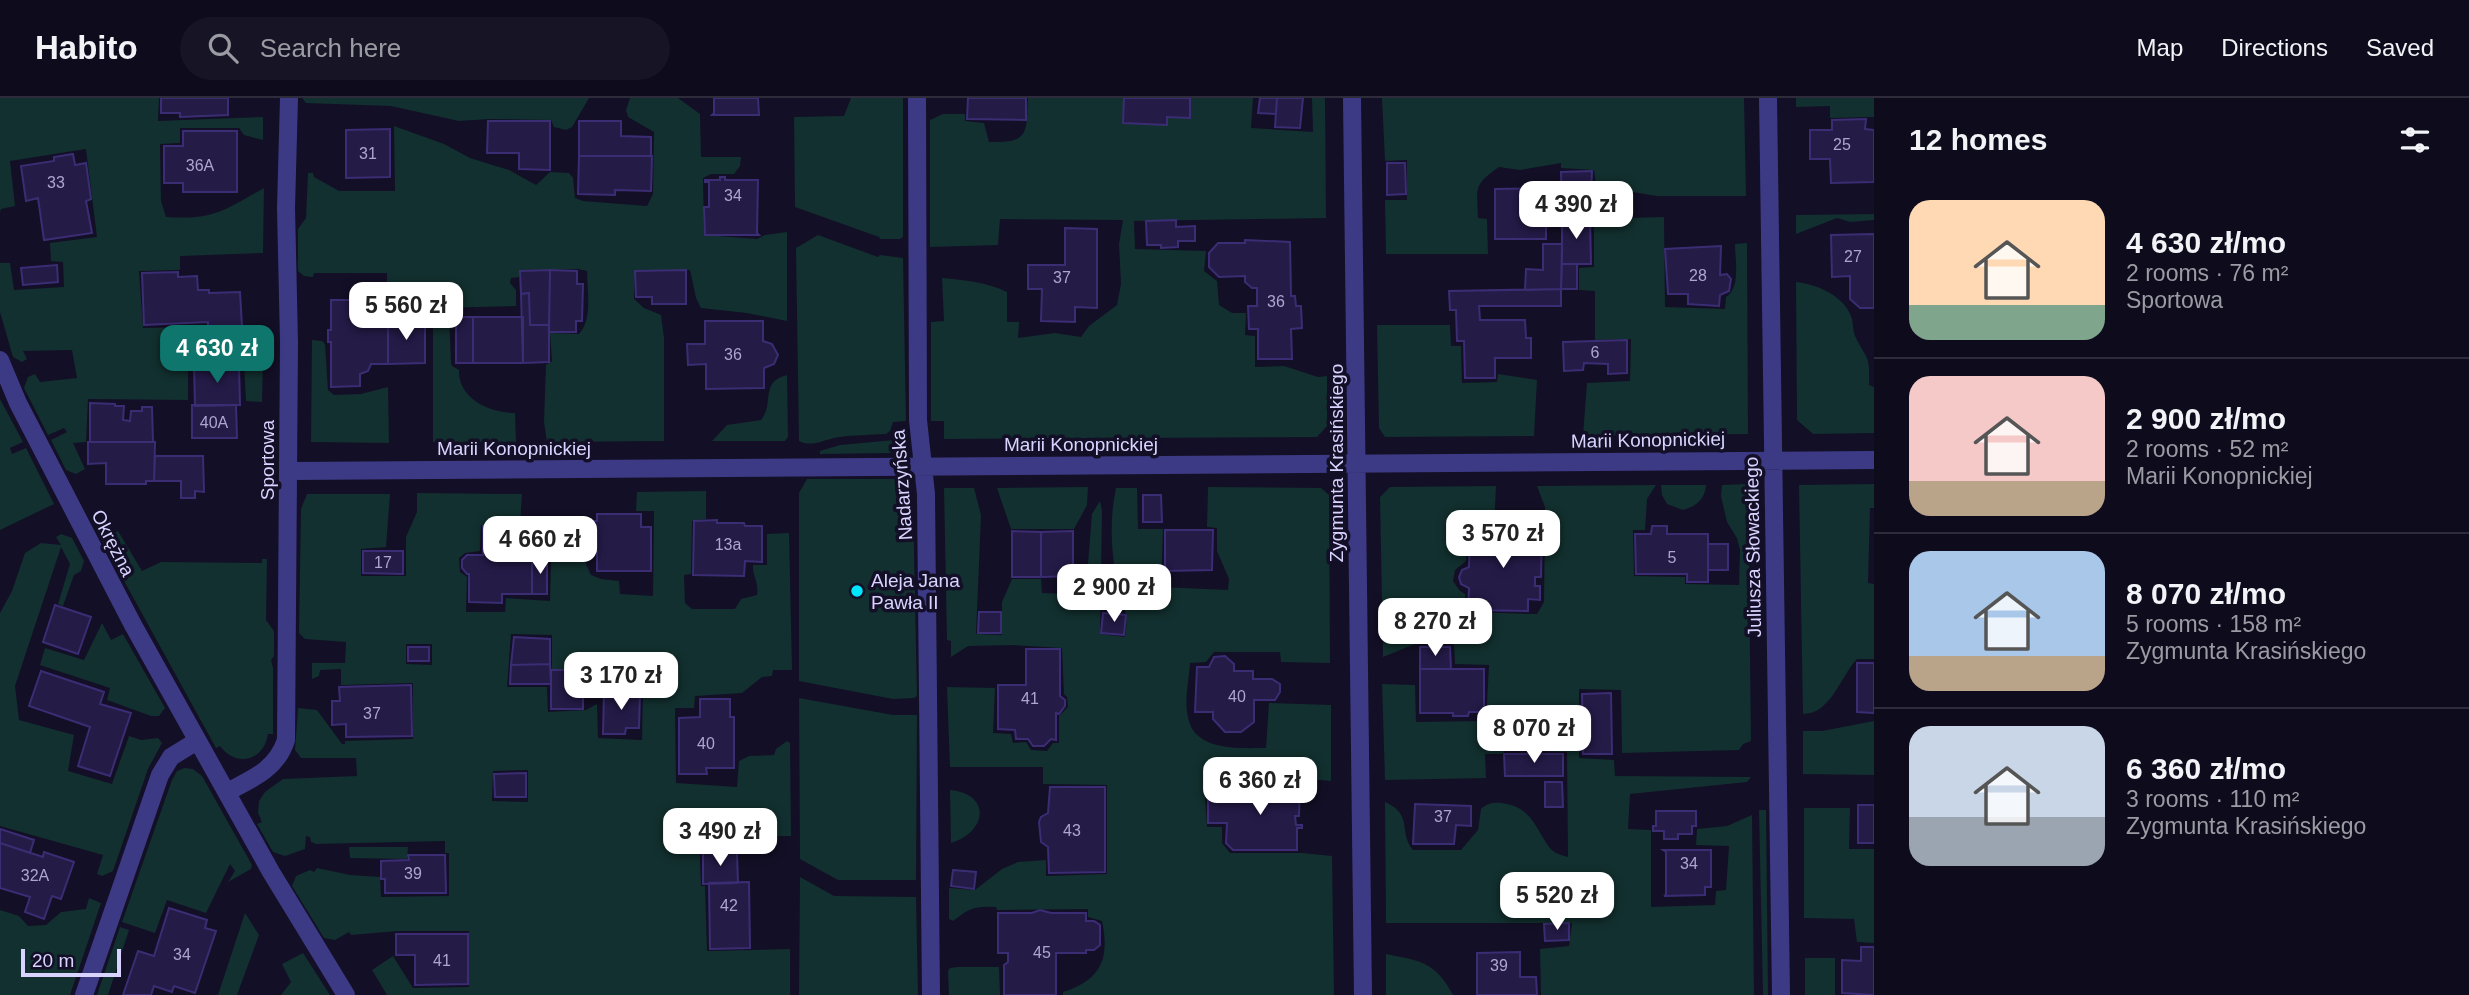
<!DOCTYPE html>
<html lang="en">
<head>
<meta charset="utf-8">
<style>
  :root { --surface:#0e0b1c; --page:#171425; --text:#f1f3f6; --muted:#9b9ba3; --line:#2e2b3b; --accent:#0f766e }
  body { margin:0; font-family:Helvetica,sans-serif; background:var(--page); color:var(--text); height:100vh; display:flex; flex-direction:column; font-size:26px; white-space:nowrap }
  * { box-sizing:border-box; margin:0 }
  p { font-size:23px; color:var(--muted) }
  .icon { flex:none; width:38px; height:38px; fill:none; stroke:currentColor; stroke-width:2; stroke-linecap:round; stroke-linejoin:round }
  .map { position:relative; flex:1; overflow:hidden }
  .sheet { display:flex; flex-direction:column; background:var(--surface); width:595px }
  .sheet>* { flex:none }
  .scale { position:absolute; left:21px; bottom:18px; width:100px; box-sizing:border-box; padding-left:7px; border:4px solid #d9d4ff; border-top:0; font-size:19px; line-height:24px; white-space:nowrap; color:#d9d4ff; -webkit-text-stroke:5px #130f26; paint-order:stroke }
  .price { position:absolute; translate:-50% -60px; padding:0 16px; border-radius:14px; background:#fff; color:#222; font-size:23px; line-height:46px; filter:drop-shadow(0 2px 4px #0008) }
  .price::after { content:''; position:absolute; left:50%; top:42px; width:21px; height:16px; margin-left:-10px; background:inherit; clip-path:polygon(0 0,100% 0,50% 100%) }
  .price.selected { background:var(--accent); color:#fff }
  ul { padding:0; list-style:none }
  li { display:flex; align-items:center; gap:21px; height:175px; padding:0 35px }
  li+li { border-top:2px solid var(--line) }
  li span { display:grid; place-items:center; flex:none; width:196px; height:140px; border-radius:21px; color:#555 }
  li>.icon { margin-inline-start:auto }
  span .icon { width:84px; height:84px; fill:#fffc; stroke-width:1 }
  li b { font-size:30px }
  h2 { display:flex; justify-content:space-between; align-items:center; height:84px; padding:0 35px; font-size:30px }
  header { display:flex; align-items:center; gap:42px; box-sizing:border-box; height:98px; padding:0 35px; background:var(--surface); border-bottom:2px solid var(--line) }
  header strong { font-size:33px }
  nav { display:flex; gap:38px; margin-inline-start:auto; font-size:24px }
  .search { width:490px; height:63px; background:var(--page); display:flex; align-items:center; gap:18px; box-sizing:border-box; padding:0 24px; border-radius:38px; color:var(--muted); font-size:26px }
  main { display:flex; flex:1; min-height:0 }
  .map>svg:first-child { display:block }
  .green { fill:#12302f; fill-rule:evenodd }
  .building { fill:#241b47; stroke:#3b2d73; stroke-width:2 }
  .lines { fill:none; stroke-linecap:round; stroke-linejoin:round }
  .minor { stroke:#3d3a85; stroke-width:18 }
  .poi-dot { fill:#00e5ff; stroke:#130f26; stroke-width:2.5 }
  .labels { text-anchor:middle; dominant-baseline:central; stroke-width:7; stroke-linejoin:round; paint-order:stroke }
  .number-label { font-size:16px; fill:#aca6d1 }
  .street-label { font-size:19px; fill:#d9d4ff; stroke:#130f26 }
  .poi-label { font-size:19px; fill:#d9d4ff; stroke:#130f26; text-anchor:start }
</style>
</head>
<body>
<header>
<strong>Habito</strong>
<div class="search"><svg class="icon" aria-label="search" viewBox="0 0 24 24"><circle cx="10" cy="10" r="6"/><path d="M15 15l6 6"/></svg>Search here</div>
<nav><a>Map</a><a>Directions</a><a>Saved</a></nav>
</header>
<main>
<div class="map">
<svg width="1874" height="897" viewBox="0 0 1874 897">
  <rect width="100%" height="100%" fill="#130f26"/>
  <path class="green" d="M0 0H159L158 23 263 19V42L244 37 239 30H180V45L160 46 161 103 166 119C214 122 223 113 264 90L263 155 180 158V172L139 173 143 230 205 229V247L188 248V302L88 301 86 344 73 345 85 371 76 376 66 372 51 342 67 334 64 330 48 337 24 290 28 279 35 276 40 284 77 280 72 252 23 253 27 261 22 264 13 259 0 214V165H10L14 192 64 189 63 164 51 163 50 145 97 139 86 51 10 63 15 108 1 111 0 114Z
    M302 0H589L572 29 566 32 554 29 551 22 489 21 459 23 391 8 306 5Z
    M630 0H678L700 16 701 59H741L740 68 734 76H711L703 80 704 137 757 141 765 137 787 134V223L747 215 701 210 696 200 690 172H635L634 201 644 210 661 217 664 240V343L547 344 544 324 546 267 552 263 550 235 579 236C593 221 587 192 587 173L578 171 520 172 519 179 511 180 510 185 516 192V208L434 210 433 212 449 215 451 265 452 268 459 272C458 301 490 315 515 315L516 344H433V221H387V175H314L313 179 304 178 298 173V131L306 120 308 75H313L314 79 339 93H395L394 28 444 46 470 60 509 72 536 87 550 74 569 75 573 80 575 100 583 103 647 108 653 96 654 34 628 19 626 12Z
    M851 0H903V139L900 141H880L879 139 795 109 794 19 844 18Z
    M1028 0H1253L1251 30 1313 34 1312 0H1325L1326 120 1134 123 1135 151 1206 153 1204 173 1217 183 1219 207 1232 215H1246L1245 237 1255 238V269L1284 268 1318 279 1327 278V328L1317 339 944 341V323H931V224L944 223 942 180C965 182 986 184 1007 194V224H1019L1018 240 1055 235 1081 239 1089 228 1117 207 1121 186 1119 146 1123 122 1000 121 998 147 930 149V22L943 16H965V23L984 25 989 44C1030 45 1026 35 1028 0Z
    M1382 0H1744L1746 98H1657L1596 88 1594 72 1561 70V65L1520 72 1499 69C1473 87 1477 90 1478 120L1487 121 1488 156H1386L1385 102H1407V62L1385 63Z
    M1796 0H1874V19L1830 20V8L1796 9Z
    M1874 116V122L1850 124 1837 120 1796 136V117Z
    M1664 119 1665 209 1725 211 1726 199C1741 189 1735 162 1735 146L1747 145 1748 336 1583 338 1587 285 1630 283 1631 241 1595 242V193L1579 192V170L1594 169V121Z
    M818 137 878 159 880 157 903 160 906 323 893 324 890 333 886 336C871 337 854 337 839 339 825 341 812 350 799 343L796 150Z
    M1796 184C1816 186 1843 197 1851 218 1854 225 1852 233 1856 240 1868 263 1870 258 1869 287L1874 289V335L1813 336 1797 322Z
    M1377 227H1450L1451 248H1461L1462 285 1497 284 1498 276 1537 282 1534 338 1385 339 1379 330Z
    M312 242 322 243 325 246 328 292 334 297 361 296 388 289 389 345 311 344Z
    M263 265 262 304 246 303 244 266Z
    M787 277 788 339 785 343H712L727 327 761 322C775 305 759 284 787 277Z
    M0 301 23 344 10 350 12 356 26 350 54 406 0 432Z
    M905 341 900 350 890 355 820 356V353L840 347Z
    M807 381H897L910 388 913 404 917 598 914 600 893 601 799 583V395Z
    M1748 386 1751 643 1743 646 1739 652 1622 655 1621 592 1579 591V660L1614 662 1615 678 1751 679 1747 684 1630 696 1628 731 1651 732V809L1715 807 1716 793 1726 792 1729 748 1696 747 1697 731 1727 728 1752 717 1754 897H1541L1540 851 1569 848 1572 825H1386L1385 704C1414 717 1398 734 1413 752H1461L1478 732 1481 711C1489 704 1496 704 1507 706 1532 711 1536 731 1549 749 1553 755 1561 757 1568 759L1567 654 1506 652 1502 656H1485L1486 680 1385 682 1382 586 1415 587 1416 624 1486 623 1489 567 1455 566 1454 546H1415L1383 559 1380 399 1390 389 1496 388 1494 430H1468L1466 463 1455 472 1453 483 1459 492 1465 496V514L1537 516 1544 504 1545 423V409L1537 388 1656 387 1647 401 1645 432H1633L1634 478 1685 479V486L1739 487 1740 452 1737 440 1727 424 1721 398 1722 387Z
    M1874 386V410H1870L1868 485 1874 486V561H1857C1840 579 1831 616 1803 616L1799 387Z
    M1661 387H1706C1705 401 1697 408 1683 412L1667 406 1662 397Z
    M1088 389 1087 407 1074 431H1011L997 390Z
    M1208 389 1321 390 1329 397 1330 565 1281 564 1280 554H1214L1206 564 1190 565C1189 582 1184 603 1188 619 1194 654 1240 650 1266 650L1269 605 1331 607V683L1299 680 1253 681V699H1232L1231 696 1205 697 1207 729H1222V745L1230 755H1302L1332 758 1334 897H1063V894C1101 882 1110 861 1102 823L1088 819V811L997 812 996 809C974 808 970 810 953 823L949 821V790L975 792 1002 771 1018 764 1046 762V778L1107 776V687L1043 686V669H950L947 589 995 590 993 635 1011 636 1013 645 1026 644 1031 652 1047 653 1053 645H1059V618L1068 609 1067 599 1064 596 1062 550 1012 547 968 548 951 559V543L947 542 944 390H974L981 417 976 536 1002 537V504L1012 481H1041L1042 495 1071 496 1086 490 1092 416 1100 403 1102 413 1100 536 1125 539C1129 515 1124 511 1118 490 1111 457 1109 422 1116 390H1137L1138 431H1163L1161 489 1228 492 1229 481 1217 453V430L1207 429Z
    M706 393V421L692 423 691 476 684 477 685 505 692 511H735L741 501 757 497C759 482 752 479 753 467H767V436L789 435 792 572H773L772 578 762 579 742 595 695 598 694 610H675L676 685 737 689 739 663 749 658 774 657 776 651 787 643 790 645 791 738 699 739 701 788H705L707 853 790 851V897H387L372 872 393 858 413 890 469 889V833H398L351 837 349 834 335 842 324 840 292 788 296 778 310 772 314 774 317 770 350 777 380 779 381 799 449 798V755H445V743L316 746 311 744 310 739 306 738 305 751 285 758 273 754 257 726 262 724 258 715 259 703 265 694 283 681 357 678 356 660H301L295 652 298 610 317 612 342 646H345V643L413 641V585L341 587V571L320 572 319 578 312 581V565H345L346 544 305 541 299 535 301 411 307 396H390L386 449 361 451V478H406V439L417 414V395L522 396 520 426 481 427 480 453 465 455 459 460 460 474 467 479 466 514H505L506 500 550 503 551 463 585 464 591 477 601 481 619 483 620 496 653 498 654 413H636L637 394ZM511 536 552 537V571H590L591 591 625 588 643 589 642 642 598 640 597 606 586 612 548 614 547 589H507ZM406 546H432V567L406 566ZM528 672V704L492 703 493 673Z
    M118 433 142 473 161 464 262 465V461H267L266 522 274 533V558L271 562 273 570V636H268C264 663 236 670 220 648L216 650 101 441Z
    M61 436 72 440 84 463 81 473 74 477 63 508 58 506 70 466 61 449 15 588 19 622 74 637 68 673 112 686 129 638 141 642 158 640 162 645 148 671 113 773 102 778 97 776 103 757 0 728V515L12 493 25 455 41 445 61 447 56 439Z
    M102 525 111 542 123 536 165 610 159 618H151L107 602 110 590 40 567 45 550 84 562Z
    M799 600 893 617H917L916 782H838L800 761Z
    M1874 623V677L1803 676V633H1822Z
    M184 670 193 671 202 678 252 767 251 771 228 784 235 773 230 766 206 815 167 802 155 835 122 824 172 682 177 673Z
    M950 692C992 696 987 734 951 745Z
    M1804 710H1850L1849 751H1874V845L1857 844 1854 821 1804 820Z
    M1759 712H1766L1768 897H1763Z
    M349 749H408L407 761 350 760Z
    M800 779 834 798 916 799 918 897H799Z
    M89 800 101 805 70 897H0V812L19 818 28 828 46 827 61 814 86 811Z
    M245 815 259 837 237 897H218Z
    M120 829 129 832 108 897H97Z
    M303 855 330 897H281L291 884 282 866Z
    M1386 856C1420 863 1435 863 1453 897H1386Z
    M1805 860H1835V897H1805Z
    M958 869H999L1000 897H949L948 873 950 870Z"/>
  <path class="building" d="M161 0H228V17L180 19V15H161Z
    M714 0H758L759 17H712L714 15Z
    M968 0H1026V22L967 21Z
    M1124 0H1190V20L1167 19V27L1123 25Z
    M1260 0H1277L1276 16 1258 15Z
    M1277 0H1303L1300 30 1275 29Z
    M1866 21 1865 31 1874 32V84L1831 85 1830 61H1810V32H1832V22Z
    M488 23H550V72L519 71V55H487Z
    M579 23H621V38L651 39V58H579Z
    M390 31V79L346 80V32Z
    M183 33H237V94H183V85H164V48H183Z
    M73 56 75 67 86 65 91 101 86 103 92 135 44 142 38 100 26 103 21 68 54 63V59Z
    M579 58H652L651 93 615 92V97L578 96Z
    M1387 65H1405L1406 96 1387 97Z
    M1592 73 1590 121 1562 119 1561 74Z
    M720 79H725V82H758L757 135 759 137H705L704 109H709V84H705V82H720Z
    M1546 90V141H1495V91Z
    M1562 119 1590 121 1591 166H1562Z
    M1176 122V129L1195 128V143H1178V149L1161 150V147H1147L1146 123Z
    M1065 130 1097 131V210L1075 209V224L1041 223 1042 191H1028V167H1065Z
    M1874 136V210H1860L1850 201V178L1832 179 1831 137Z
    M1245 142 1290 144 1291 198H1295L1296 208H1301L1302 230 1291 231 1292 261H1258V231H1249L1248 208H1257V190H1252L1245 184V178L1219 179 1209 169V155L1218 145H1245Z
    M1543 146H1562L1561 191 1525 192 1526 171 1543 172Z
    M1721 148 1720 177 1727 176 1731 181 1729 193 1720 197 1719 208 1688 206V196H1668L1665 151Z
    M1562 166H1577V191H1561Z
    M57 167 58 184 23 187 21 170Z
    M550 172 577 173V186H583L582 223H576V234H549Z
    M550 172 549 227H530L529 195 521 196 520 173Z
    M686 172V206H652V199H636L635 173Z
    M178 174V179L197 178 198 192H209V195L240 194 242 228 208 230V224L144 227 142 175Z
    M1561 191V208H1479L1480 222H1525L1526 240H1531V260H1495V280H1465L1464 243H1457L1456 212H1450L1449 193Z
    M529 195 530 227H549V264L523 265 521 196Z
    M331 202H369L370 224H388V266H371L368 273 360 276V288L331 289V244H328V232H331Z
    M456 219H473V265H456Z
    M473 219H523V265H473Z
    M425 223V265L388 266V223Z
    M705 223H763V243L772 246 778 257 774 266 764 270V290L706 291V266L688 267 687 246H705Z
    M1627 242V275L1608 276V266L1584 265 1583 272 1564 273 1563 244Z
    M194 267H239L240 307 195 308Z
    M90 305 115 306V308H124L123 322 130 323 131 313H142V309H152L153 344H90Z
    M192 307H236L237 340H192Z
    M88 344H155L154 383H146V386H106V365L88 366Z
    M155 358H203L204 394 195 393V400H181V383H154Z
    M1143 397H1161L1162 424H1143Z
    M597 416H641V429H651V473H597V453H579V423H597Z
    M717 422V425H744L745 428H762V464L745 463 744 478 693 477 694 423Z
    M483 428 524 431V447L532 446V496H502V505L469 504V476H467L462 470V462L467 457H483Z
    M1652 428H1667V436H1708V484H1687V476H1636L1635 436H1651Z
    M1509 431 1542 432 1541 479H1535V488H1540V502L1528 501V513L1468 512 1469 490 1461 486 1459 479 1462 472 1469 469 1470 433 1498 434V439L1509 440Z
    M1165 432H1213L1212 472 1165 473Z
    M1012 433 1041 434V479H1012Z
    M1073 433V478L1041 479V434Z
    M1708 446H1728V472H1708Z
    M363 453H403V476L363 475Z
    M532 459H547V496H532Z
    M55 507 91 519 78 556 43 544Z
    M979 514H1001V535H978Z
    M1103 515 1126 517 1124 537 1101 535Z
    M514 539 550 541V566L511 567Z
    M408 549H429V563H408Z
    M1420 549H1450L1451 571H1420Z
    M1026 551H1060V598L1065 602V608L1059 616 1056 615V642L1051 641 1044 648H1033L1028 641H1016L1015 632 998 631V587H1026Z
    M1225 558 1234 566V573H1253V581H1272L1280 586V594L1275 602H1254V624L1241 634H1225L1213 621V614H1195L1197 569H1209L1214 559Z
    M1857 565H1874V615L1857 614Z
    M550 566 551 586H510L511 567Z
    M1420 571H1484V614H1469L1468 618H1453V615H1420Z
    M551 572H589V590H583V611H551Z
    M41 573 104 594 100 606 131 615 110 678 78 668 90 629 29 608Z
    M411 587 412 638 346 639V626L332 627V603H340L339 589Z
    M604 594 640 595 639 630H626L625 636H603Z
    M1611 595 1612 656H1583L1582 596Z
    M700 601H730V619H734V670H706L707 676H679V620L700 619Z
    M1504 656H1563V678H1505Z
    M526 675V699H495L494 676Z
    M1300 683 1299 718H1295L1296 727H1302V730H1297V752H1233L1226 745 1227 725H1208V699L1256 702 1255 684Z
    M1545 684H1562L1563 709H1545Z
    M1050 689H1105V774L1049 775 1048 749 1041 744 1039 724 1041 719 1048 715Z
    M1415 706 1471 708V728L1456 727 1454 746H1413Z
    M1858 707H1874V745H1858Z
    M1656 713H1696V728H1692V736H1678V741H1664V733H1653V728H1656Z
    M0 731 34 742 30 755 0 745Z
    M0 745 43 759 44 754 74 764 61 801 52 798 44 821 25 814 30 799 0 790Z
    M1663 752H1711V789H1705V797L1664 798 1666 797V754Z
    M703 755H737L738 785 703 786Z
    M408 757H445L446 795H385V781H381V763L409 762Z
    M953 772 976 774 974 791 951 788Z
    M749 784 750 850 710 851 709 785Z
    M169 810 207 822 205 830 216 833 195 895 174 888 172 894 154 888 151 897H123L138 853 154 858Z
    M1040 812 1051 815H1086V823H1094L1100 827V847L1094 852H1086V855H1056V897H1004V867L1008 864V855H998V815H1032Z
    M1569 825V842L1545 843 1544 826Z
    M396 836H468V886L415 887V857H396Z
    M1861 849H1874V897L1842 895V862L1861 863Z
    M1520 854V879H1536L1537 897H1477V855Z"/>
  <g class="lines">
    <path class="minor" d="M917 0 918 322 926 396 931 897
      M1352 0 1363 897
      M1768 0 1781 897
      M0 262 18 305 133 527 271 774 346 897
      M289 373 1874 362
      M227 694C252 681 277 671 286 642L289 244 286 110 289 0
      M84 897 160 677 171 659 197 643"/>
  </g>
  <circle class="poi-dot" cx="857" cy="493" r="7"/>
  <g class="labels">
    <g class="number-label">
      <text x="1842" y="46">25</text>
      <text x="368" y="55">31</text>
      <text x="200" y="67">36A</text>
      <text x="56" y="84">33</text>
      <text x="733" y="97">34</text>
      <text x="1853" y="158">27</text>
      <text x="1698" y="177">28</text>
      <text x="1062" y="179">37</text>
      <text x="1276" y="203">36</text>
      <text x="1595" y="254">6</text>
      <text x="733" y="256">36</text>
      <text x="214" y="324">40A</text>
      <text x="728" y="446">13a</text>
      <text x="1672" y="459">5</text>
      <text x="383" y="464">17</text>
      <text x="1237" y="598">40</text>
      <text x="1030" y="600">41</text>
      <text x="372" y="615">37</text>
      <text x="706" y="645">40</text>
      <text x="1443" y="718">37</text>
      <text x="1072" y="732">43</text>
      <text x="1689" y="765">34</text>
      <text x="413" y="775">39</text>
      <text x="35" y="777">32A</text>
      <text x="729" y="807">42</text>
      <text x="1042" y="854">45</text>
      <text x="182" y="856">34</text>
      <text x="442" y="862">41</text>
      <text x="1499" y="867">39</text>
    </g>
    <g class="street-label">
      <text transform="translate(1648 342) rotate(-1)">Marii Konopnickiej</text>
      <text x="1081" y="346">Marii Konopnickiej</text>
      <text x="514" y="350">Marii Konopnickiej</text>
      <text transform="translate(267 362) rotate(-90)">Sportowa</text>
      <text transform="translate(1336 365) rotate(-90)">Zygmunta Krasińskiego</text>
      <text transform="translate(902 387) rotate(-94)">Nadarzyńska</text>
      <text transform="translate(113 445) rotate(63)">Okrężna</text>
      <text transform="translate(1753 449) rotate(-91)">Juliusza Słowackiego</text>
    </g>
    <g class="poi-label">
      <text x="871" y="482">Aleja Jana<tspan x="871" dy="22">Pawła II</tspan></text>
    </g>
  </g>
</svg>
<div class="scale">20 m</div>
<b class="price" style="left:1576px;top:143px">4 390 zł</b>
<b class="price" style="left:406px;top:244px">5 560 zł</b>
<b class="price selected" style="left:217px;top:287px">4 630 zł</b>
<b class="price" style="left:1503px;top:472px">3 570 zł</b>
<b class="price" style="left:540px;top:478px">4 660 zł</b>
<b class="price" style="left:1114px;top:526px">2 900 zł</b>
<b class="price" style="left:1435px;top:560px">8 270 zł</b>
<b class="price" style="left:621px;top:614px">3 170 zł</b>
<b class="price" style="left:1534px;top:667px">8 070 zł</b>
<b class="price" style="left:1260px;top:719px">6 360 zł</b>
<b class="price" style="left:720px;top:770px">3 490 zł</b>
<b class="price" style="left:1557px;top:834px">5 520 zł</b>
</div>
<section class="sheet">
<h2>12 homes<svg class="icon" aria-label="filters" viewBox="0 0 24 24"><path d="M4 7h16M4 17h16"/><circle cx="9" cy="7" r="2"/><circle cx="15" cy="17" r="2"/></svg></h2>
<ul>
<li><span style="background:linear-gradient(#ffd9b3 75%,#7fa58c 0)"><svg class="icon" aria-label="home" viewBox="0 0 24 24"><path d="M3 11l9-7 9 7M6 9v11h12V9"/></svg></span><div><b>4 630 zł/mo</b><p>2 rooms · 76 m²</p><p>Sportowa</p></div></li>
<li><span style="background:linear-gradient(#f6c9c9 75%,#b9a48a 0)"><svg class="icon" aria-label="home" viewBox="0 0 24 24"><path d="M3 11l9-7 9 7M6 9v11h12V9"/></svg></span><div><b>2 900 zł/mo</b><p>2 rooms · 52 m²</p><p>Marii Konopnickiej</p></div></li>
<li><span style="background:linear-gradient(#a9c7e8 75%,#b9a48a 0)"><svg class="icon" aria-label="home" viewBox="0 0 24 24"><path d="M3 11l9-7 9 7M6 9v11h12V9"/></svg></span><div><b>8 070 zł/mo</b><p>5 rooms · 158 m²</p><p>Zygmunta Krasińskiego</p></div></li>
<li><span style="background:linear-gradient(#c9d6e8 65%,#9aa5b1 0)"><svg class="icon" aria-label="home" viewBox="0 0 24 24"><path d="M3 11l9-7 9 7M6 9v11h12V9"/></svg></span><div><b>6 360 zł/mo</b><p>3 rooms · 110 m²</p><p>Zygmunta Krasińskiego</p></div></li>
</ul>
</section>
</main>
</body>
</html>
